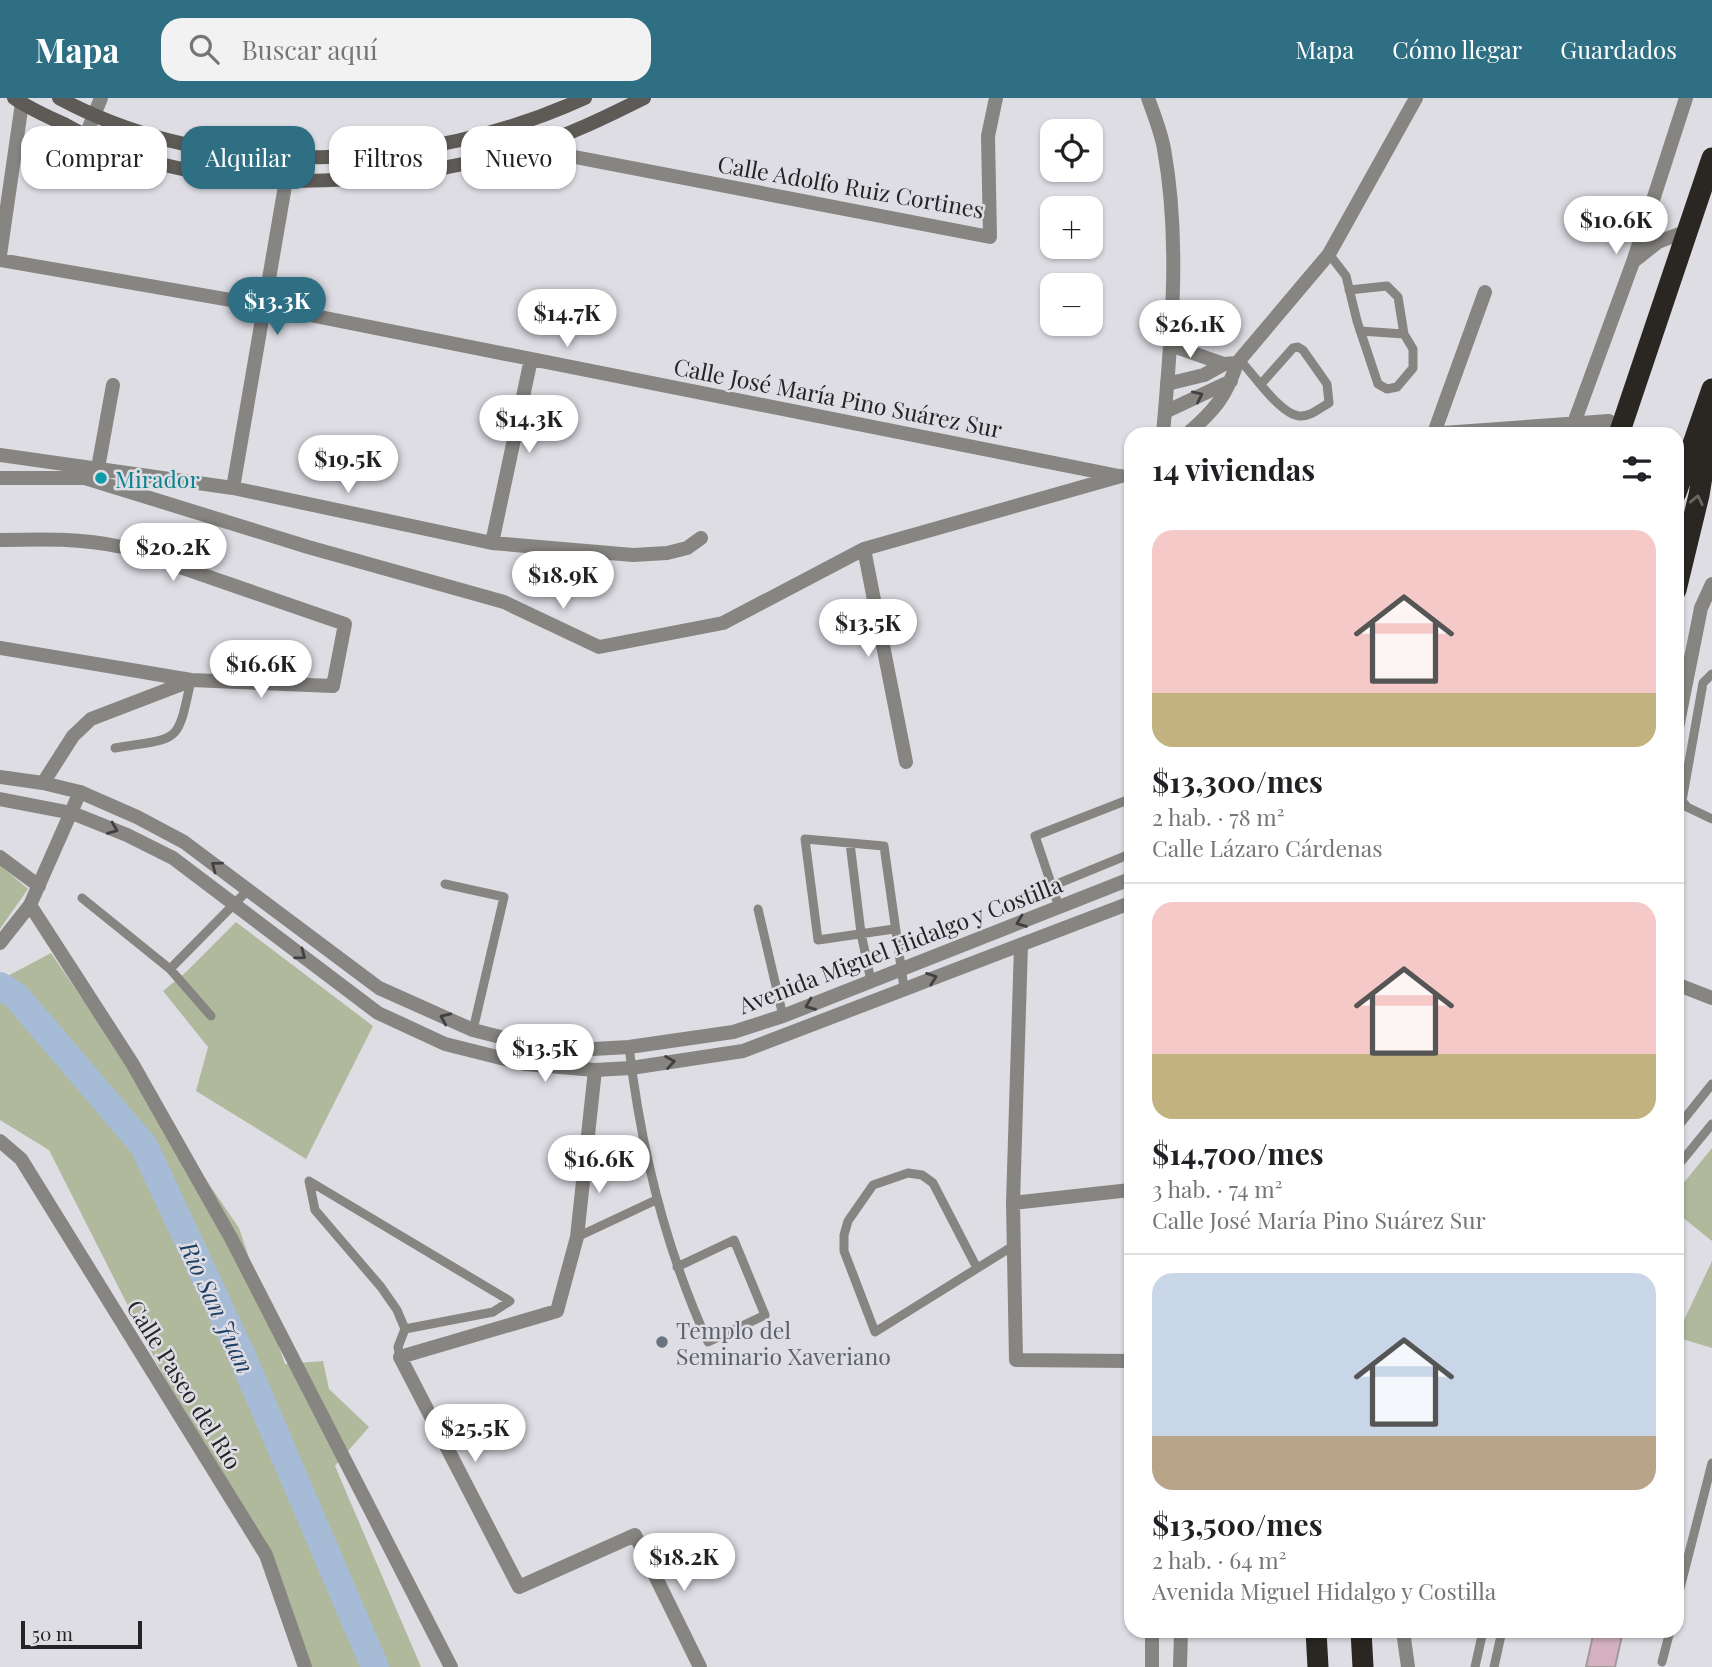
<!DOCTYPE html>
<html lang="es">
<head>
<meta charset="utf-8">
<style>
  :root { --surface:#fff; --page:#f2f2f2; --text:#202124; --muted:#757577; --line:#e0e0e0; --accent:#2f6f83 }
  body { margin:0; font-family:"Playfair Display",serif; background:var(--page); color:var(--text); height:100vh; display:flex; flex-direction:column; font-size:26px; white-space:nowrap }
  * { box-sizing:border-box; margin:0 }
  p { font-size:23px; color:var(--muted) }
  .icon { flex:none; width:38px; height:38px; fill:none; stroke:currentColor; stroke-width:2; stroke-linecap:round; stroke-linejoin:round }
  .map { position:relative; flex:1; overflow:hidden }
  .details { position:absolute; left:1124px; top:329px; width:560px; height:1211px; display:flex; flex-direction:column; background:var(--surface); border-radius:21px; box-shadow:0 2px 5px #0004 }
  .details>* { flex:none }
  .guide { position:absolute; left:21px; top:28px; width:665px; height:63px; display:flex; gap:14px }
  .buttons { position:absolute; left:1040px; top:21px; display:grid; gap:14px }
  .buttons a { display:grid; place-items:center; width:63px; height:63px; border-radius:14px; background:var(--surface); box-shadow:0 2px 5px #0004; font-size:35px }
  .scale { position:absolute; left:21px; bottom:18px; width:121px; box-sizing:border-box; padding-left:7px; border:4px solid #242325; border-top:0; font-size:19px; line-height:24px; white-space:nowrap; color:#242325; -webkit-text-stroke:5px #dfdde4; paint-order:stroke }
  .price { position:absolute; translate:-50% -60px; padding:0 16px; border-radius:24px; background:#fff; color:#222; font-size:23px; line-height:46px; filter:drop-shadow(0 2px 4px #0008) }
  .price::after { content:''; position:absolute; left:50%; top:42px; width:21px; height:16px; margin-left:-10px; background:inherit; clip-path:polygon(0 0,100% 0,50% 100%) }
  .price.active { background:var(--accent); color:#fff }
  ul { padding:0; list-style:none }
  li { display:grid; align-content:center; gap:14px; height:371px; padding:0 28px }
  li+li { border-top:2px solid var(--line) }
  li span { display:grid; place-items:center; height:217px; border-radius:21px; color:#555 }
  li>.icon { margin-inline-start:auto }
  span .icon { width:126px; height:126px; fill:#fffc; stroke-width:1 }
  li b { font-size:30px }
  h2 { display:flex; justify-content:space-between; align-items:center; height:84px; padding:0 28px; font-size:30px }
  .chip { padding:0 24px; border-radius:21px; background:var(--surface); box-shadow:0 2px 5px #0004; font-size:24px; line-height:63px }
  .chip.active { background:var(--accent); color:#fff }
  header { display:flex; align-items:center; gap:42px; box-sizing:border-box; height:98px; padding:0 35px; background:var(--accent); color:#fff }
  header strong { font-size:33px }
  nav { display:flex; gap:38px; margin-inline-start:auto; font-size:24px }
  .search { width:490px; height:63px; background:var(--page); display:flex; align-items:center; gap:18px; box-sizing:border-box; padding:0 24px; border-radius:21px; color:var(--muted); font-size:26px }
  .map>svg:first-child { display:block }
  .green { fill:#b0b99c }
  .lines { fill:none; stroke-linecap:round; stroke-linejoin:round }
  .river { stroke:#a5bbd6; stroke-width:28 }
  .building { fill:#d4b0c0; stroke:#a29a9d; stroke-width:2 }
  .service { stroke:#878582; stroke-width:9 }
  .minor { stroke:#878582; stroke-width:14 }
  .tertiary { stroke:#878582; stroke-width:14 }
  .secondary { stroke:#5e5b57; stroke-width:14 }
  .motorway { stroke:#2a2621; stroke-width:21 }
  .oneway { stroke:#424041 }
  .oneway2 { stroke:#696665 }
  .culture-dot { fill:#0f9aa8; stroke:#dfdde4; stroke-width:2.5 }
  .worship-dot { fill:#6b7280; stroke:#dfdde4; stroke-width:2.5 }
  .labels { text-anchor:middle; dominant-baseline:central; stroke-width:5; stroke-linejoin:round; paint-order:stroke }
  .street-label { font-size:23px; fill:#242325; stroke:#dfdde4 }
  .culture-label { font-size:23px; fill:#0d838f; stroke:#dfdde4; text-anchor:start }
  .worship-label { font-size:23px; fill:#5b616d; stroke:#dfdde4; text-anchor:start }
  .water-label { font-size:24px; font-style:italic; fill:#1f4065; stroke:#dfdde4 }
</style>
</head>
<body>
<header>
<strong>Mapa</strong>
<div class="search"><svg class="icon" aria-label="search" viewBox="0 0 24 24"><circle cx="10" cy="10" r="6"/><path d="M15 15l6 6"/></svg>Buscar aquí</div>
<nav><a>Mapa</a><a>Cómo llegar</a><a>Guardados</a></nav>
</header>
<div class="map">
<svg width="1712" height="1569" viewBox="0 0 1712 1569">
  <rect width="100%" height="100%" fill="#dfdde4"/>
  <path class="green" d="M0 767 28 791 0 831Z
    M236 824 373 928 306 1061 196 993 208 949 163 893 186 874Z
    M51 855 239 1130 285 1266 323 1263 329 1291 369 1329 335 1368 421 1569H306L257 1431 163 1277 49 1052 0 1022V882Z
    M1712 1050V1143L1677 1115V1093Z
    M1712 1163V1250L1676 1239Z"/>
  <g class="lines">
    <path class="river" d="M0 888 17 899 144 1048 241 1256 375 1569"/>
  </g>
  <path class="building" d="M1594 1533H1623L1615 1569H1586Z"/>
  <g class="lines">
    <path class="service" d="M1329 156 1346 178 1357 223 1378 286 1387 291 1397 289 1413 270V251L1404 236 1360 233
      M1349 192 1387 188 1398 199 1404 236
      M1240 262C1253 276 1280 316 1299 318 1310 319 1320 310 1329 305L1327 286 1303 252 1298 249 1293 250 1261 286
      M1712 576 1703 585 1682 703 1687 709 1712 721
      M115 650C180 639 177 648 191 582
      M850 745 861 835 871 883
      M445 786 504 799 473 932
      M1052 788 1130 756
      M82 800 170 871 248 792
      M1059 809 1035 738 1130 701
      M758 811 783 918
      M894 831 818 842 805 741 884 748 904 890
      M170 871 211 918
      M629 949C641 1051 665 1150 708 1244L765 1217 734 1142 677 1169
      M1676 1031 1712 986
      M1676 1070 1712 1026
      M309 1083 510 1203 493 1214 405 1231
      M309 1083 315 1112 381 1189 397 1212 405 1231 398 1249 400 1259
      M577 1139 656 1102
      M977 1170 933 1085 922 1077 908 1075 873 1087 848 1123 844 1137V1153L875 1234 1013 1148
      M1676 1506 1712 1365
      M1662 1564 1670 1533
      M1475 1569 1483 1533
      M1494 1569 1502 1533"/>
    <path class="minor" d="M86 37 101 0
      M528 50 990 139 988 38 996 0
      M0 157 22 5
      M0 162 265 208 1119 378
      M1634 163 1658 144 1687 133
      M1170 247 1224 266 1237 265
      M1167 286 1204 277 1224 266
      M1165 314 1231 283
      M1574 325 1633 164 1686 0
      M1434 335 1485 194
      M1187 336C1214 313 1226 299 1237 265L1329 156 1416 0
      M1429 336 1609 323
      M0 357 233 390 492 445 633 457 667 455 687 450 701 440
      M98 370 113 287
      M0 380H85L308 449 504 504 599 549 723 525 864 451 1121 378
      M233 390 286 82
      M0 442C42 441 81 440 122 449L345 526 333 588 191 582 0 550
      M492 445 531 261
      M864 451 906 664
      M1676 635 1701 510 1712 486
      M43 685 73 638 91 621 190 583
      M0 759 39 788
      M30 807 132 965 231 1140 451 1569
      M0 845 30 807 80 694
      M1021 847 1013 1105 1016 1262 1130 1263
      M1676 886 1712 900
      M595 972 577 1139 557 1213 400 1259 519 1489 635 1437 700 1569
      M0 1043 21 1061 266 1457 305 1569
      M1013 1105 1130 1092
      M1403 1533 1408 1569
      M1180 1569 1181 1533"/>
    <path class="tertiary" d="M1148 0C1154 17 1161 34 1164 51 1181 145 1171 242 1163 336
      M0 679 43 685 80 694 137 719 184 744 379 890 473 932 524 945 593 951 629 949 733 934 783 918 1130 781
      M0 701 72 715 127 737 173 760 378 915 445 946 525 966 595 972 631 970 743 953 1130 805
      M1152 1569V1533"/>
    <path class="secondary" d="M14 0C30 11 48 19 66 27 84 37 104 47 123 54 244 99 405 86 527 50 567 38 606 19 644 0
      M59 0C216 85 425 73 585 0"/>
    <path class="motorway" d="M1619 336 1712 60
      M1676 395 1712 291
      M1676 492 1699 397 1712 317
      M1316 1533 1318 1569
      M1361 1533 1363 1569"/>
  </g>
  <defs><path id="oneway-chevron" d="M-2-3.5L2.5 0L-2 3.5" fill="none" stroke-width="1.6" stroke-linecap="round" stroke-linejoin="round" transform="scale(1.75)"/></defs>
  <g class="oneway">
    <use href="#oneway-chevron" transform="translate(1198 298) rotate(-25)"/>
    <use href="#oneway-chevron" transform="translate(113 731) rotate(22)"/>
    <use href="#oneway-chevron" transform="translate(216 768) rotate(-143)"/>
    <use href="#oneway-chevron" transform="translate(1021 824) rotate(159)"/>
    <use href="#oneway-chevron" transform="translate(301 857) rotate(37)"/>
    <use href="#oneway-chevron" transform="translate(932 880) rotate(-20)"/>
    <use href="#oneway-chevron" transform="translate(810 907) rotate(158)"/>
    <use href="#oneway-chevron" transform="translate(445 920) rotate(-156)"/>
    <use href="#oneway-chevron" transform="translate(670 964) rotate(-9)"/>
  </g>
  <use class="oneway2" href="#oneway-chevron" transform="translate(1697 402) rotate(-78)"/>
  <circle class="culture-dot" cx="101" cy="380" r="7"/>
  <circle class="worship-dot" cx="662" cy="1244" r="7"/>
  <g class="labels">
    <g class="street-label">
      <text transform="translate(851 88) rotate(10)">Calle Adolfo Ruiz Cortines</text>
      <text transform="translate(838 299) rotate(11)">Calle José María Pino Suárez Sur</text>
      <text transform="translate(900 846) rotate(-21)">Avenida Miguel Hidalgo y Costilla</text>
      <text transform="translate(185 1286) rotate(58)">Calle Paseo del Río</text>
    </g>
    <g class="culture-label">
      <text x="115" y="380">Mirador</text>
    </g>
    <g class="worship-label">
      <text x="676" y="1231">Templo del<tspan x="676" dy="26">Seminario Xaveriano</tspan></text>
    </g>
    <g class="water-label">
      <text transform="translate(218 1209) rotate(65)">Rio San Juan</text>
    </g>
  </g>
</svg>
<div class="buttons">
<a><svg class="icon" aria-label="locate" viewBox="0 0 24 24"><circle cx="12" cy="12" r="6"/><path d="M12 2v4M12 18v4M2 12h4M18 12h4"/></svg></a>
<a>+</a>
<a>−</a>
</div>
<div class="scale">50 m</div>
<b class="price" style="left:1616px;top:158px">$10.6K</b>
<b class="price active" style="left:277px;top:239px">$13.3K</b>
<b class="price" style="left:567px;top:251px">$14.7K</b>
<b class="price" style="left:1190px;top:262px">$26.1K</b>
<b class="price" style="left:529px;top:357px">$14.3K</b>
<b class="price" style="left:348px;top:397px">$19.5K</b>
<b class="price" style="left:173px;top:485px">$20.2K</b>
<b class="price" style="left:563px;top:513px">$18.9K</b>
<b class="price" style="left:868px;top:561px">$13.5K</b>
<b class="price" style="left:261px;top:602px">$16.6K</b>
<b class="price" style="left:545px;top:986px">$13.5K</b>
<b class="price" style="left:599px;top:1097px">$16.6K</b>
<b class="price" style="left:475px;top:1366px">$25.5K</b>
<b class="price" style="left:684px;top:1495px">$18.2K</b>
<div class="guide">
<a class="chip">Comprar</a>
<a class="chip active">Alquilar</a>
<a class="chip">Filtros</a>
<a class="chip">Nuevo</a>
</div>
<section class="details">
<h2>14 viviendas<svg class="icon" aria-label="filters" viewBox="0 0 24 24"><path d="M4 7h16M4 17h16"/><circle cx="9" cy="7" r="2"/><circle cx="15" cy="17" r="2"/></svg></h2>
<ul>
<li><span style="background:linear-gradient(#f6c9c9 75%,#c2b280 0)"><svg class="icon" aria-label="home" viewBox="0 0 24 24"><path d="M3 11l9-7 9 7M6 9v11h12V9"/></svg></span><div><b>$13,300/mes</b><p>2 hab. · 78 m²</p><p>Calle Lázaro Cárdenas</p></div></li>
<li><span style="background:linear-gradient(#f6c9c9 70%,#c2b280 0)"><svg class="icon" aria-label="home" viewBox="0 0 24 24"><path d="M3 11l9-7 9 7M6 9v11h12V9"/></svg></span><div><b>$14,700/mes</b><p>3 hab. · 74 m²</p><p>Calle José María Pino Suárez Sur</p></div></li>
<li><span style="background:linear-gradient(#c9d6e8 75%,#b9a48a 0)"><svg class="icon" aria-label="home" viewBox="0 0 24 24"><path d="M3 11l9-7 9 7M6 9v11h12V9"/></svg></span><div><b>$13,500/mes</b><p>2 hab. · 64 m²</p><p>Avenida Miguel Hidalgo y Costilla</p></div></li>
</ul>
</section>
</div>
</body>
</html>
